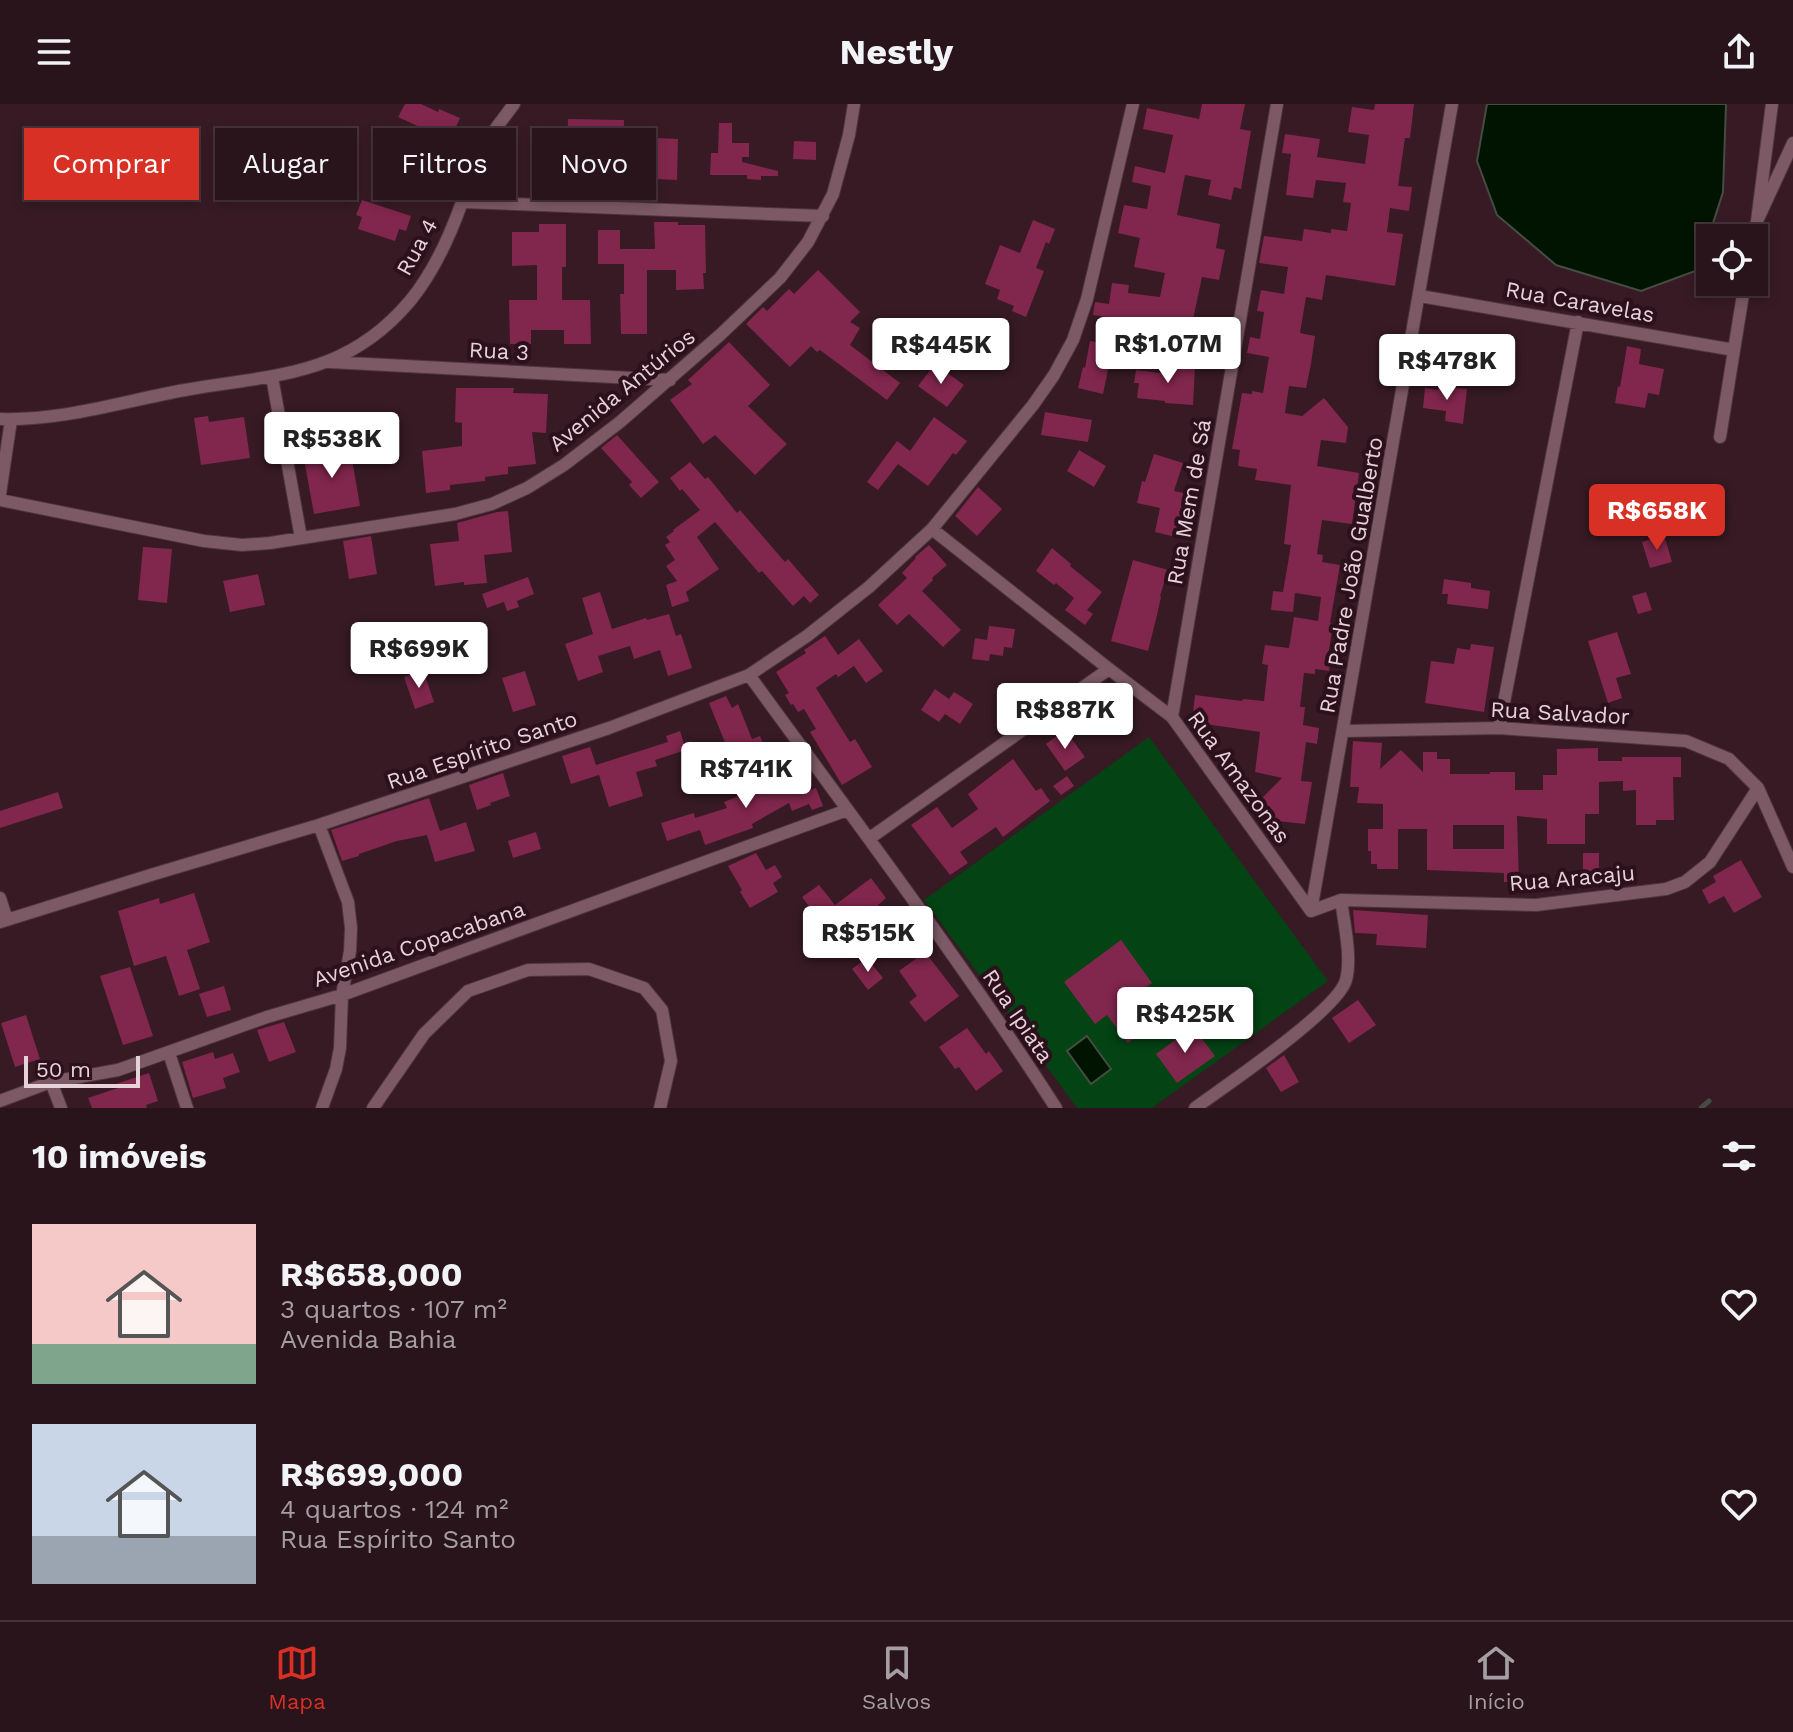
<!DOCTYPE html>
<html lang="pt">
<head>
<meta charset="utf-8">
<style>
  :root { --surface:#29141b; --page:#311d24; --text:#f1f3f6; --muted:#a59ea3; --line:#45333a; --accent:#d93025 }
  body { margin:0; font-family:"Work Sans",sans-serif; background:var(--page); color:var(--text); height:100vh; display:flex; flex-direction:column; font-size:30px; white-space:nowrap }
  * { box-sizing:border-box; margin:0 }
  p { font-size:26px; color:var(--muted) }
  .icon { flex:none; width:44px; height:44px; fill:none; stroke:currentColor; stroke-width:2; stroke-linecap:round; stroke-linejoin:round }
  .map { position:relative; height:1004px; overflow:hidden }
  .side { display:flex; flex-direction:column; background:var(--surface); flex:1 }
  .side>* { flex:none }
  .hud { position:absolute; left:24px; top:24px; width:800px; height:72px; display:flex; gap:16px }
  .buttons { position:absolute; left:1696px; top:120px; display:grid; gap:16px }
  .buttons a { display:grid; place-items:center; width:72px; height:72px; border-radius:0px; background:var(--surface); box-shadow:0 4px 12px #0003,0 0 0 2px var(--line); font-size:40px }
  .scale { position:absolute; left:24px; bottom:20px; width:116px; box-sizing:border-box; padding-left:8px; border:4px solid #e6d2d8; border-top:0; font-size:22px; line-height:28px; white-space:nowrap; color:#e6d2d8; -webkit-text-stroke:6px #2c101b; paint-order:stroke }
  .price { position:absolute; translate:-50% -68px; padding:0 18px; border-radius:8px; background:#fff; color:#222; font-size:26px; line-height:52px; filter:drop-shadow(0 2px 4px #0008) }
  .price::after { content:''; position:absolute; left:50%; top:48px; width:24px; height:18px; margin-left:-12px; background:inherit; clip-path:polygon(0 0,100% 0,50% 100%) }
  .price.current { background:var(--accent); color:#fff }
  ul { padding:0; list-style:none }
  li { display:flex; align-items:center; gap:24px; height:200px; padding:0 32px }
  li span { display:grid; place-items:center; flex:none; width:224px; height:160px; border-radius:0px; color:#555 }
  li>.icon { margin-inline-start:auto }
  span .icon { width:96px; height:96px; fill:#fffc; stroke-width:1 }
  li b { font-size:34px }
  h2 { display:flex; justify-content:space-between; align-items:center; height:96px; padding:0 32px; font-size:34px }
  .tag { padding:0 28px; border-radius:0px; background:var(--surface); box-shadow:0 4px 12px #0003,0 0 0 2px var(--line); font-size:28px; line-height:72px }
  .tag.current { background:var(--accent); color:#fff }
  header { display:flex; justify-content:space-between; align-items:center; height:104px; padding:0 32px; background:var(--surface); font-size:36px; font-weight:700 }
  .dock { display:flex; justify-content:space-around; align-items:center; height:112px; border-top:2px solid var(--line); background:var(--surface); font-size:22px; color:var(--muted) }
  .dock a { display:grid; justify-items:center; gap:4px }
  .dock .current { color:var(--accent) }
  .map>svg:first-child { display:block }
  .green { fill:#034314 }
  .water { fill:#001402; stroke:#454d42; stroke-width:2 }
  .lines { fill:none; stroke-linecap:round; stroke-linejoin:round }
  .stream { stroke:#454d42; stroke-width:5 }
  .building { fill:#81264d; fill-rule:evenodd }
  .street-casing { stroke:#4d353e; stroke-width:14 }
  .street { stroke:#7c5964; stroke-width:12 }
  .labels { text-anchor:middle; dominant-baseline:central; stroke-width:8; stroke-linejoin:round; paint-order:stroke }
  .street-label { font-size:22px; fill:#e6d2d8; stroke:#2c101b }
</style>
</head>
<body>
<header><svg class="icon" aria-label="menu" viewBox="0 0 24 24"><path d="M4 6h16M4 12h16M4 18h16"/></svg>Nestly<svg class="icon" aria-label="share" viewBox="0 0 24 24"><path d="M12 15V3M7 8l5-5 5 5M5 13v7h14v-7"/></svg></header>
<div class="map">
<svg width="1793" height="1004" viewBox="0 0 1793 1004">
  <rect width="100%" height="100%" fill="#371a24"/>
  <path class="green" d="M1149 633 1328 877 1152 1004H1077L924 796Z"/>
  <path class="water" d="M1487 0H1726L1723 88 1698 166 1641 187 1556 161 1497 111 1477 57Z
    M1087 932 1111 965 1091 980 1067 947Z"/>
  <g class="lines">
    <path class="stream" d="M1701 1004 1709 997"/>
  </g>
  <path class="building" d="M405 0H421L438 8 439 5 460 14 453 29 442 24 439 32 398 13Z
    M1202 0H1245L1240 25 1251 27 1241 85 1234 83 1231 96 1208 91 1211 76 1185 71 1177 111 1220 120 1216 144 1225 146 1219 176 1202 173 1191 225 1146 215V218L1140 217 1136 241 1124 239 1120 263 1109 261 1103 290 1078 284 1083 263 1085 264 1090 237 1104 239 1108 213 1093 211 1095 198 1109 200 1112 179 1129 181 1128 189 1160 193 1165 169 1134 163 1140 134 1118 129 1124 101 1147 105 1151 82 1132 78 1135 62 1165 69 1173 31 1143 25 1147 4 1199 15Z
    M1375 0H1414L1410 34H1405L1398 82 1412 83 1409 107 1390 104 1387 128 1403 130 1395 182 1326 171 1322 196 1306 193 1300 229 1315 232 1311 260 1306 284 1289 282 1285 309 1302 312 1324 294 1348 323 1346 339 1321 336 1317 362 1359 369 1352 420 1322 416 1317 450 1323 451 1322 458 1340 461 1330 519 1333 520 1328 552H1331L1329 567 1315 565V570L1304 569 1300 603H1305L1303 621 1319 624 1317 640 1306 638 1301 677 1312 678 1305 720 1268 716 1259 697 1282 674 1255 668 1260 628 1192 618 1195 591 1242 597 1243 595 1264 597 1268 561 1262 560 1265 541 1289 544 1294 513 1318 517 1321 493 1295 489 1293 508 1271 506 1273 487 1283 488 1291 441 1284 440 1291 381 1255 376 1257 365 1238 362 1240 346 1232 345 1242 289 1252 290V287L1263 289 1269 253 1247 249 1250 233 1260 235 1264 208 1257 207 1261 186 1284 190 1288 163 1259 159 1264 132 1302 137 1304 125 1331 129V125L1347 127 1351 99 1343 98 1346 79 1316 76 1313 94 1286 91 1291 50 1282 49 1285 30 1320 35 1317 53 1365 60 1369 31 1348 28 1352 3 1374 6Z
    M568 15 624 16 623 59 567 58Z
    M719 19H732V39H749V53H742V58L778 67V72H761V76L747 75V71H710L711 49H718Z
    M656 34 678 35 677 76 655 75Z
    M794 37 816 38V56L793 55Z
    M362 96 411 112 406 127 399 125 395 137 358 125 362 113 356 111Z
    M1033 116 1055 125 1049 140 1046 138 1036 164 1044 167 1026 213 1012 207 1014 202 997 195 1000 186 985 180 1000 141 1020 149Z
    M654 118H678V121H705L706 169H703L704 185 676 186V166H647V230H621L620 190H624V160H598V126H620V145H655Z
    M539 120H566V163H562V196H590L591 240H564V226H531V240H510L509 196H537V161L512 162V128H539Z
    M818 166 860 208 850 218 860 224 850 241 900 279 887 296 820 246 817 248 811 242 790 263 746 220 763 203 767 207 789 185 794 190Z
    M729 238 770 281 748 302 787 340 755 371 715 331 703 340 670 296 692 280 688 276Z
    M1627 242 1641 245 1639 260 1664 265 1659 291 1648 289 1645 304 1615 299 1618 282 1620 283Z
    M935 260 964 281 947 303 918 282Z
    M1167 262 1195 263 1193 301 1165 299V297L1137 294 1139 279H1134L1136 266 1167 270Z
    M1438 282 1467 285 1463 320 1445 317 1446 307 1423 304 1425 284 1438 286Z
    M456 284H514L513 289 548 290 546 329 532 328 536 360 508 363V370L485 373V377L450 381V386L426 389 422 347 462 342V319L455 318Z
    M1045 308 1092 316 1088 338 1041 331Z
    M208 312 209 318 244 313 250 354 201 361 194 314Z
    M934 313 967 337 956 351 953 349 928 382 898 360 878 386 867 378 897 337 910 347Z
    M617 331 659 378 641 394 629 381 632 378 601 344Z
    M350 343 360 402 314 410 303 350Z
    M1079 346 1106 362 1094 383 1067 367Z
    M1154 350 1183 359 1174 387 1189 390 1180 434 1155 428 1160 404 1137 399 1142 377 1145 378Z
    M690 358 705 375 708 373 737 409 740 406 785 458 788 455 819 491 810 499 804 492 793 502 762 467 759 469 715 418 697 433 719 465 686 488 689 497 672 503 666 481 677 477 666 462 675 456 665 441 670 438 666 433 674 427 673 426 700 406 682 385 680 387 670 374Z
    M978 383 1002 405 977 432 955 412Z
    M508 407 512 448 484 451 487 479 464 481V478L435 482 430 440 459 437 457 419 497 408Z
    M1664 431 1672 458 1650 464 1642 438Z
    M371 432 377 470 349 475 343 437Z
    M929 441 947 461 932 474 933 476 922 487 961 526 943 543 909 510 897 521 878 501 907 474 902 469 916 454 915 453Z
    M143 443 172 445 167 499 138 496Z
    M1052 444 1071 460 1070 462 1102 488 1087 506 1093 510 1085 521 1065 506 1074 494 1056 479 1054 481 1036 467Z
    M1133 456 1168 466 1160 492 1161 493 1157 511 1148 547 1111 537Z
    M258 470 265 501 230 508 223 477Z
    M528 473 534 490 517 497 519 503 507 507 504 498 487 504 482 490Z
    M1444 475 1471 479V484L1490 487 1488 505 1447 500 1448 490H1442Z
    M600 488 612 525 646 514 647 516 669 510 676 532 681 530 692 564 668 572 660 546 634 555 630 542 598 552 603 568 578 577 565 540 593 530 582 494Z
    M1646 488 1652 506 1638 510 1632 492Z
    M989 522 1015 525 1012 544 1004 543 1003 552 990 550 989 557 972 555 975 534 987 536Z
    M1617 528 1631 570 1616 574 1622 594 1608 599 1588 537Z
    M825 532 838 551 859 535 883 567 866 579 854 562 838 573 836 570 816 584 850 638 855 635 872 663 842 681 810 628 816 625 804 605 798 608 793 600 791 601 785 591 789 589 776 568 806 549 804 546Z
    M1471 540 1494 543 1484 608 1425 599 1431 557 1454 560 1457 544 1470 546Z
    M423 566 434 598 415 605 404 573Z
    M525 567 536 601 513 608 502 574Z
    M935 585 949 595 954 588 973 600 960 620 945 610 939 618 921 606Z
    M726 592 732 604 738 600 752 635 760 632 766 647 781 639 788 652 745 666 743 660 753 654 751 650 727 659 731 670 715 676 711 665 697 669 692 652 726 641 709 599Z
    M1065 626 1085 653 1065 667 1046 640Z
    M680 627 686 646 655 656 657 662 636 668 643 692 609 703 599 671 571 680 562 652 590 643 596 661 668 638 666 632Z
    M1353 637 1382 639 1380 665 1401 646 1423 668V648H1437V655H1450V670H1490V668H1515V686H1543V671H1557V645L1598 644V657H1622V653H1681V673H1673L1674 716H1656V721H1636V686L1623 687V677L1599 678V710H1585V740H1547V715L1517 712 1519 778H1504V769L1427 766V725H1398V765H1377V760H1371V747H1368V725H1383V700L1357 699 1359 683H1350ZM1453 721H1504V745H1453Z
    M1013 655 1036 687 1041 684 1050 697 1003 733 996 723 960 748 968 759 950 771 911 721 937 703 952 724 978 705 968 690Z
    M801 667 811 686 816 684 823 702 812 706 809 700 792 707 789 699 752 720 753 724 705 741 700 726 667 737 661 719 694 709 695 714 727 704 724 698Z
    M503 669 510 692 490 699 491 701 477 706 469 681Z
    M1067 672 1074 682 1061 691 1053 682Z
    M58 688 63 704 0 724V707Z
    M429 694 440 727 466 718 475 747 435 758 427 731 397 737 359 750V752L342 757 331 726Z
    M536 728 541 745 513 754 508 737Z
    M756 749 766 766 775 761 782 773 773 779 778 788 750 804 740 788 742 786 728 762Z
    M1583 749H1599V775H1583Z
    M1741 756 1762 793 1734 809 1724 792 1709 800 1702 786 1716 778 1713 772Z
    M871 774 886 794 878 801 897 826 865 850 849 828 836 838 802 793 819 781 835 801Z
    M194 789 210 838 187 846 200 885 179 892 166 852 134 862 118 807 159 794 160 800Z
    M1353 806 1428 811 1426 844 1376 841 1377 830 1355 829Z
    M1121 836 1152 879 1135 891 1155 919 1128 939 1107 911 1095 920 1064 878Z
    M925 848 959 892 925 918 909 898 917 892 899 867Z
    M867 854 883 874 868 886 852 865Z
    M130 863 153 932 123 941 100 872Z
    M224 882 231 906 207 913 199 890Z
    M1358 896 1376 921 1349 939 1332 914Z
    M26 911 40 955 15 963 1 919Z
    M284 918 296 948 269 958 257 926Z
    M1193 923 1215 952 1177 979 1156 950Z
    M967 924 986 950 989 947 1003 967 976 987 959 963 955 965 939 943Z
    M213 948 215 955 233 949 240 968 223 974 226 984 193 994 182 958Z
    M1284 951 1299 978 1281 988 1266 964Z
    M149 969 158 997 146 1001 147 1004H92L88 994 118 984 116 980Z"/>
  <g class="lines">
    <g class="street-casing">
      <path id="street" d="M462 98 823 112
        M1757 117 1772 0
        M1753 134 1757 117 1793 39
        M1420 192 1734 246
        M330 258 670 276
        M272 273 301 434
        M0 315C63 317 124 297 185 286 233 277 282 275 328 257 359 245 388 223 410 197 433 169 449 134 461 101 465 91 466 81 469 72 479 44 497 23 514 0
        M1720 333 1745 178
        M0 390 11 316
        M0 396 204 437 242 441 270 439 455 410 492 400 527 384 564 361 620 318 720 231 780 174 808 138 833 90 849 31 854 0
        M932 425 1109 565 1172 613 1311 807
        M749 571C853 714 960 855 1056 1004
        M1172 613 1277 0
        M1499 624 1578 218
        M1344 627 1499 624 1686 637 1729 655 1758 684 1793 763
        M319 721 348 798 351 824 350 847 342 891 340 944 336 965 322 1004
        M870 734 1109 565
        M0 794 7 816
        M1311 807 1452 0
        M1311 807 1341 796 1536 801 1666 785 1685 778 1710 758 1758 684
        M0 818 154 770 319 721 609 624 749 571 807 532 869 483 932 425 1033 301 1054 271 1073 236 1087 195 1133 0
        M169 949 187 1004
        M51 978 61 1004
        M0 997 51 978 118 966 267 913 342 891 847 706
        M373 1004 424 930 468 887 528 866 589 865 644 884 662 906 671 957 660 1004
        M1195 1004C1225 982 1338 906 1346 876 1352 853 1344 819 1341 796"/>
    </g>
    <use href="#street" class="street"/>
  </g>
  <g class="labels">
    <g class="street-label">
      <text transform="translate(417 143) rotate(-61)">Rua 4</text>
      <text transform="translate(1580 198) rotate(10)">Rua Caravelas</text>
      <text transform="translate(499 247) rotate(3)">Rua 3</text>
      <text transform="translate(622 286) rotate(-39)">Avenida Antúrios</text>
      <text transform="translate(1189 398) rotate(-80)">Rua Mem de Sá</text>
      <text transform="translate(1351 471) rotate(-80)">Rua Padre João Gualberto</text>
      <text transform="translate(1560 609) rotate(3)">Rua Salvador</text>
      <text transform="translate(482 646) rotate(-19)">Rua Espírito Santo</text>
      <text transform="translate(1239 673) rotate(54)">Rua Amazonas</text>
      <text transform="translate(1572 774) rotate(-5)">Rua Aracaju</text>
      <text transform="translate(419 840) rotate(-19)">Avenida Copacabana</text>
      <text transform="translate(1018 912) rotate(56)">Rua Ipiata</text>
    </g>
  </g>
</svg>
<div class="buttons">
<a><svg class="icon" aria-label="locate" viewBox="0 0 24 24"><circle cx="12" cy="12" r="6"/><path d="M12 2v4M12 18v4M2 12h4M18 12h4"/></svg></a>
</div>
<div class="scale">50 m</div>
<b class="price" style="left:1168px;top:281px">R$1.07M</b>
<b class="price" style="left:941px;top:282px">R$445K</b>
<b class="price" style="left:1447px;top:298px">R$478K</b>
<b class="price" style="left:332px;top:376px">R$538K</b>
<b class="price current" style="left:1657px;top:448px">R$658K</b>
<b class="price" style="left:419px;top:586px">R$699K</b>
<b class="price" style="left:1065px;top:647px">R$887K</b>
<b class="price" style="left:746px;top:706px">R$741K</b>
<b class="price" style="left:868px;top:870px">R$515K</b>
<b class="price" style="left:1185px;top:951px">R$425K</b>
<div class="hud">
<a class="tag current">Comprar</a>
<a class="tag">Alugar</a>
<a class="tag">Filtros</a>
<a class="tag">Novo</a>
</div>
</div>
<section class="side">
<h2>10 imóveis<svg class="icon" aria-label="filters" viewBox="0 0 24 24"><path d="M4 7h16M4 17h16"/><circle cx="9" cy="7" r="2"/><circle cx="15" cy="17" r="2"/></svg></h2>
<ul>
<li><span style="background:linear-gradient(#f6c9c9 75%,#7fa58c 0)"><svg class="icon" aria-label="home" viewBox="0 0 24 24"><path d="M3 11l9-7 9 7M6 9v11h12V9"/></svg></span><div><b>R$658,000</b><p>3 quartos · 107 m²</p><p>Avenida Bahia</p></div><svg class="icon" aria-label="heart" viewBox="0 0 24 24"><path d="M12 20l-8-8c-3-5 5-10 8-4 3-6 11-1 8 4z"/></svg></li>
<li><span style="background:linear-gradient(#c9d6e8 70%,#9aa5b1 0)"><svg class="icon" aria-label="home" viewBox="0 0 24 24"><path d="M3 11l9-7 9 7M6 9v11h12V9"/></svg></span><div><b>R$699,000</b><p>4 quartos · 124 m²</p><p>Rua Espírito Santo</p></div><svg class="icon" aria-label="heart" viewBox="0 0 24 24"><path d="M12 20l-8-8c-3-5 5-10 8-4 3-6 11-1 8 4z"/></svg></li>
</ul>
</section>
<nav class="dock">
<a class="current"><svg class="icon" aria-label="map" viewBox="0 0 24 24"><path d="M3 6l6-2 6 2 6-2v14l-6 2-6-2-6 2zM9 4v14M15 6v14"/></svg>Mapa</a>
<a><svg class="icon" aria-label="saved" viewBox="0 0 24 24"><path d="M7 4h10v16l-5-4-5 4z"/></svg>Salvos</a>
<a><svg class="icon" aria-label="home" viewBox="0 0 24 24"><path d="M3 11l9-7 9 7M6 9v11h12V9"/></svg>Início</a>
</nav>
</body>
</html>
